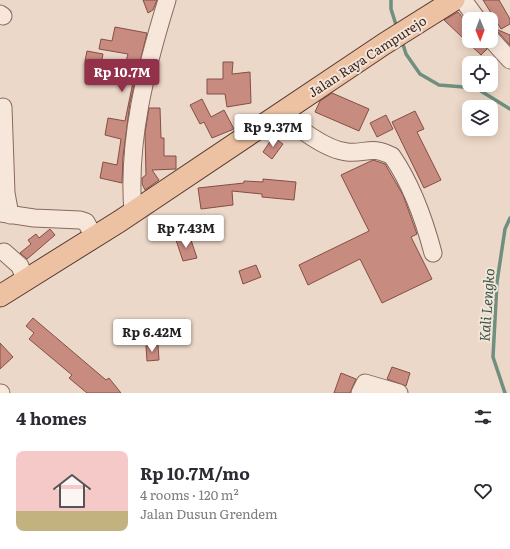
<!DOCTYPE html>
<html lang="en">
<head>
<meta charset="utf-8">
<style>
  :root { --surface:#fff; --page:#f7f7f7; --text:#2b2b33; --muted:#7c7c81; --accent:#93314b }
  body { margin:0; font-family:Literata,serif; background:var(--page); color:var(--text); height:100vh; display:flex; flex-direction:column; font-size:15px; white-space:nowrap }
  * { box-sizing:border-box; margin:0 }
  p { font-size:13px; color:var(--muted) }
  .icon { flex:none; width:22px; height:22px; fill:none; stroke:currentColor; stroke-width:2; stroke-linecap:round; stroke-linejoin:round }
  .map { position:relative; height:393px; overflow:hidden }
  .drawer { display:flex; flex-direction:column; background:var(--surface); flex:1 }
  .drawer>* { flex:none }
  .needle { width:26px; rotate:179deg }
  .fabs { position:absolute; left:462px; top:12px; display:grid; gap:8px }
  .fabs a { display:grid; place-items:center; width:36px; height:36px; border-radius:8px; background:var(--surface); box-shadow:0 2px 10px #0003; font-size:20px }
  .price { position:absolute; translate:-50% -34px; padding:0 9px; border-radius:4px; background:#fff; color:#222; font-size:13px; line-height:26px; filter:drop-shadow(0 1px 2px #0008) }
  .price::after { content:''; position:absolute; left:50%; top:24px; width:12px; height:9px; margin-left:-6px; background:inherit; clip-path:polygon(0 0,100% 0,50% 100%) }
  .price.current { background:var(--accent); color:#fff }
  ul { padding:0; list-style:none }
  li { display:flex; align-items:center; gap:12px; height:100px; padding:0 16px }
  li span { display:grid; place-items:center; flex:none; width:112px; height:80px; border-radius:8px; color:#555 }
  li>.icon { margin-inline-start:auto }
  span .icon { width:48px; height:48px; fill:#fffc; stroke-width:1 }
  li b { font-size:17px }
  h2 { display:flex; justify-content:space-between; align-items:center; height:48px; padding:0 16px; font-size:17px }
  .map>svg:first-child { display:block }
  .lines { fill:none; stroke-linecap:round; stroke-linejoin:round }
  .stream { stroke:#6f8f7f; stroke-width:3.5 }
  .building { fill:#c88b80; stroke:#854e45 }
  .minor-casing { stroke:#87695e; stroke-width:19 }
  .major-casing { stroke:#563932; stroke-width:23 }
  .minor { stroke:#f7e7db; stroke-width:17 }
  .major { stroke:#edc2a2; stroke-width:21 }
  .labels { text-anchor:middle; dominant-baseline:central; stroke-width:4; stroke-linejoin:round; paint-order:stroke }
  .street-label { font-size:13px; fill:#392621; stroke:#f4e4d7 }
  .water-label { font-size:14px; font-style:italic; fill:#31574b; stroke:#f4e4d7 }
</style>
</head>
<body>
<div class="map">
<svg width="510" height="393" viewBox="0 0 510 393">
  <rect width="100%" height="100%" fill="#ecd8c8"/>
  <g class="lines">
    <path class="stream" d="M391 0V9L397 28
      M402 41 406 54 420 74 439 85 476 88 510 109
      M505 393 493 357 497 282 505 229 510 218"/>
  </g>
  <path class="building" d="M143 0H157L153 10 148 13Z
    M483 0H499L510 19V24L501 29Z
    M458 12 469 25V41H481L487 49 481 55 444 20Z
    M115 27 147 33 130 103 123 157 122 183 100 178 103 162 117 165 121 139 105 135 108 118 125 121 137 63 126 61 128 54 99 49 101 39 112 41Z
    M491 27 510 35V45L498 32 491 29Z
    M87 51 103 54 101 64 85 61Z
    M223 62H233L232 74 250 72 251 103 227 107 225 94H207V79H223Z
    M332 93 369 109 359 131 315 112 320 101Z
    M202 99 211 117 224 110 234 129 212 138 204 122 200 124 190 105Z
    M149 108H160L161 138H164V156H176V169L152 170 159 180 145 190 142 184V178L146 175 145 133Z
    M415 111 424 129 417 132 441 180 424 188 392 122Z
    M386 115 393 129 377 137 370 123Z
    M273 137 283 144 272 159 263 152Z
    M373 160 385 164 403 195 417 234 411 237 432 279 382 303 360 259 308 285 299 265 369 231 341 175Z
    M263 179 296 182 294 200 262 197V194L232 191 233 205 201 209 198 188 244 183V181L263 182Z
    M50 229 55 235 33 254 27 259 20 253 31 244 28 240 36 234 39 238Z
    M190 237 197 258 183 261 176 240Z
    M256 265 261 277 243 284 239 271Z
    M33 318 106 380 109 378 121 393H87L69 378 72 375 29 339 34 333 26 326Z
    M0 343 13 357 0 369Z
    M158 345 159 360 147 361 146 346Z
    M392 367 410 373 406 386 387 379Z
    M341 373 356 379 350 393H334Z"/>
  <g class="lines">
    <g class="minor-casing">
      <path id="minor" d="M463 0 477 19
        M0 14 3 16
        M491 39 510 60
        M3 107 6 193 10 215
        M283 112C294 127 327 150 347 152 366 154 371 145 392 156 412 185 424 219 433 253
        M133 212C127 141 146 68 167 0
        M0 213 34 218 80 220 86 222 94 237
        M4 252 20 266 25 280
        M0 393H1
        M360 393 365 383 399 393"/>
    </g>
    <g class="major-casing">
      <path id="major" d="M0 296 120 221 384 44 454 0"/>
    </g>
    <use href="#minor" class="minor"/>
    <use href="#major" class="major"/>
  </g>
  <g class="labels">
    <g class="street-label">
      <text transform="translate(367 56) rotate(-33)">Jalan Raya Campurejo</text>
    </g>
    <g class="water-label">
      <text transform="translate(486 305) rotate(-86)">Kali Lengko</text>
    </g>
  </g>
</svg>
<div class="fabs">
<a><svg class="needle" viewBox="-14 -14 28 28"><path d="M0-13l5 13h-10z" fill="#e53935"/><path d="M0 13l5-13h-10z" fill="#7c7c81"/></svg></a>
<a><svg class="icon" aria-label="locate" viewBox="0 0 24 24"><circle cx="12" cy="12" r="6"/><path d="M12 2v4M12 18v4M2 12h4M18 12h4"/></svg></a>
<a><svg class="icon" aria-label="layers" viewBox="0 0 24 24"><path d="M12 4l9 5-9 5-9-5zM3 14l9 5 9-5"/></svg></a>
</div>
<b class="price current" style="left:122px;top:93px">Rp 10.7M</b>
<b class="price" style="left:273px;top:148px">Rp 9.37M</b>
<b class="price" style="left:186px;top:249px">Rp 7.43M</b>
<b class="price" style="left:152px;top:353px">Rp 6.42M</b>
</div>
<section class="drawer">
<h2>4 homes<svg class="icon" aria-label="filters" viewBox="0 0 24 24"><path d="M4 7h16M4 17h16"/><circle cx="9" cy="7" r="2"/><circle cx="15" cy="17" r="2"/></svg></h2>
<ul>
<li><span style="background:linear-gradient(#f6c9c9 75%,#c2b280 0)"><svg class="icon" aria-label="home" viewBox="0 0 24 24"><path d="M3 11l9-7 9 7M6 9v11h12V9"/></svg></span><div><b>Rp 10.7M/mo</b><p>4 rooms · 120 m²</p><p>Jalan Dusun Grendem</p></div><svg class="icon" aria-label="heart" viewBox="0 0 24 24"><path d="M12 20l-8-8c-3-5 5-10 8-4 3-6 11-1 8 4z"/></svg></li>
</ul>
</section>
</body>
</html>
